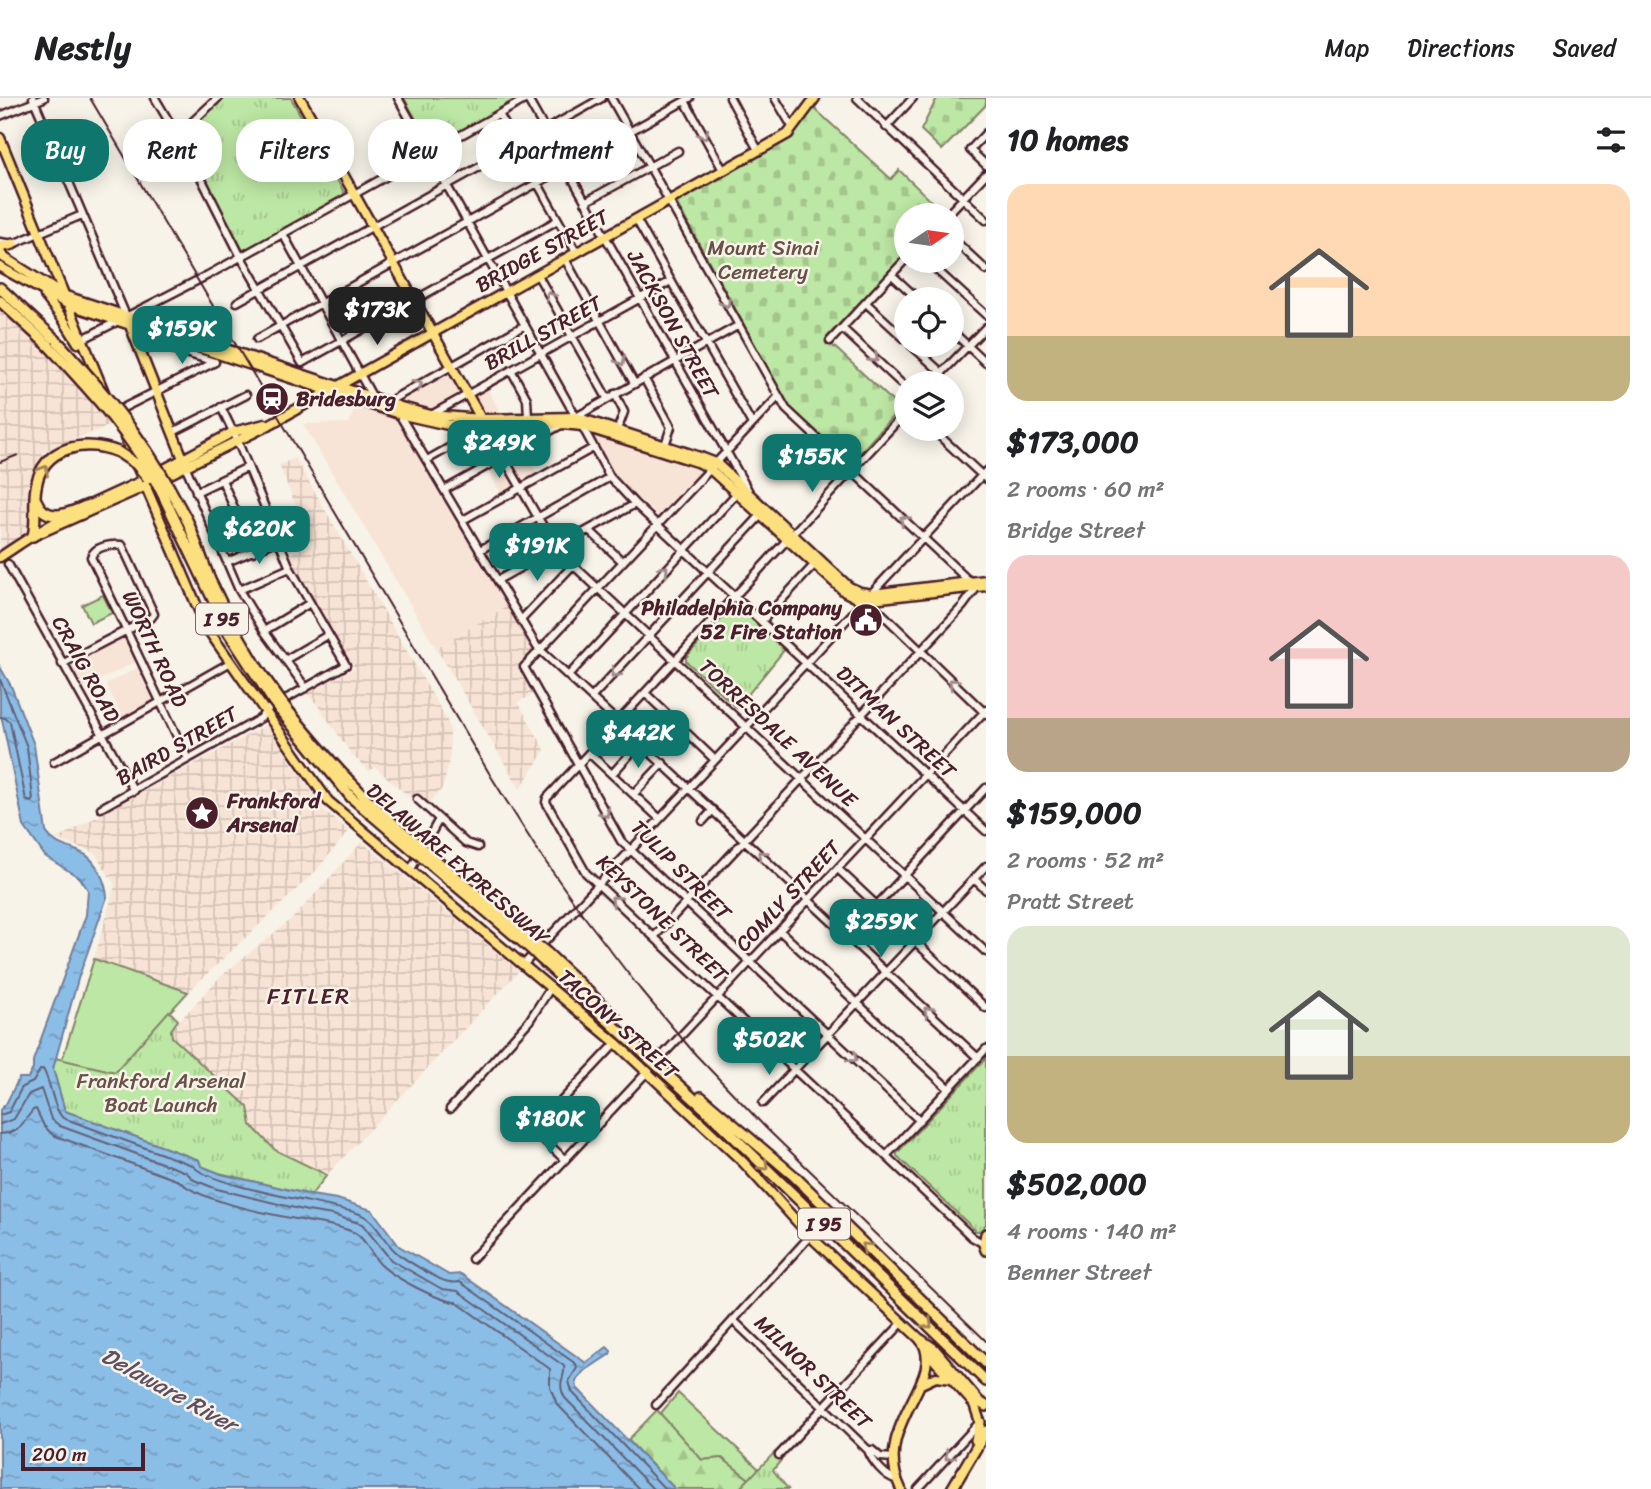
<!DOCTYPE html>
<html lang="en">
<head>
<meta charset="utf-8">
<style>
  :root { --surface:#fff; --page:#f2f2f2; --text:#202124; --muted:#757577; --line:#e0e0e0; --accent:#0f766e }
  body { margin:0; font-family:Sriracha,sans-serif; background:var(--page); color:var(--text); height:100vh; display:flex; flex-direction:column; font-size:26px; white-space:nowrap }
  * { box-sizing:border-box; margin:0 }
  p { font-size:23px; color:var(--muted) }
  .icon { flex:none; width:38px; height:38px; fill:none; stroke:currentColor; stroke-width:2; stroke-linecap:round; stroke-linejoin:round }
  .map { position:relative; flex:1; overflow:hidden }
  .panel { display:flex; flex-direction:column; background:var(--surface); width:665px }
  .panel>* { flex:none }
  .guide { position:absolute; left:21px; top:21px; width:665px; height:63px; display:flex; gap:14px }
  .needle { width:46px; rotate:77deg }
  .tools { position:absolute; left:894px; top:105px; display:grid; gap:14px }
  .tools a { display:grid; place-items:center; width:70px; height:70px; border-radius:50%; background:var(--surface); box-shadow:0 4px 18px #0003; font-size:35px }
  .scale { position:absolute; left:21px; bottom:18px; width:124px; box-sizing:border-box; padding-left:7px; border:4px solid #4a1f2b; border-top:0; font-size:19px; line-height:24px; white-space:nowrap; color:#4a1f2b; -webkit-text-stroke:5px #f7f3e8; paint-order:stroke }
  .price { position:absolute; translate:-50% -60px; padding:0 16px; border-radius:14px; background:var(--accent); color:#fff; font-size:23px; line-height:46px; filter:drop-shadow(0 2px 4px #0008) }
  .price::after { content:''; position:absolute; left:50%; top:42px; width:21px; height:16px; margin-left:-10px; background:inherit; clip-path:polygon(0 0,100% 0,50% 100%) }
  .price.current { background:#222; color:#fff }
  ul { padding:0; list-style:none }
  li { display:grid; align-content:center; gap:14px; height:371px; padding:0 21px }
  li span { display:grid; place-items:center; height:217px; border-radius:21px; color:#555 }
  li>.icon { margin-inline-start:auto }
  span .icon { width:126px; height:126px; fill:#fffc; stroke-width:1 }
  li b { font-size:30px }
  h2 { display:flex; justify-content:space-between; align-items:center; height:84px; padding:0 21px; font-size:30px }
  .pill { padding:0 24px; border-radius:28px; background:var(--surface); box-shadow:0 4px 18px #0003; font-size:24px; line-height:63px }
  .pill.current { background:var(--accent); color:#fff }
  header { display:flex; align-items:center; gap:42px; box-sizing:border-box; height:98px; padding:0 35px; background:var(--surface); border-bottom:2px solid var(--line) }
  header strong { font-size:33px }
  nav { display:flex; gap:38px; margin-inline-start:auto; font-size:24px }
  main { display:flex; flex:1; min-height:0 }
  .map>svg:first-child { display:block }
  .built { fill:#f7e4d6 }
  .industrial { fill:url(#industrial-grid) }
  .green { fill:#bde7a4; stroke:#848368; stroke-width:2 }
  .forest { fill:url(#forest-firs); stroke:#848368; stroke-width:2 }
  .cemetery { fill:url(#cemetery-stones); stroke:#848368; stroke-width:2 }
  .park { fill:url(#park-tufts); stroke:#848368; stroke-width:2 }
  .water { fill:url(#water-ripples); stroke:#717e9c; stroke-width:2 }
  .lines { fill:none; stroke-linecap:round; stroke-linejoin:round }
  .shore { stroke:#645f76; stroke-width:2 }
  .minor-casing { stroke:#4a1f2b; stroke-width:11 }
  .major-casing { stroke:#4a1f2b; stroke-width:13 }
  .highway-casing { stroke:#4a1f2b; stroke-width:14 }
  .minor { stroke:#f7f3e8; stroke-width:6 }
  .major { stroke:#fce080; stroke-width:8 }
  .highway { stroke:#fce080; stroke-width:9 }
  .rail { stroke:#4a1f2b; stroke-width:2 }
  .highway-bridge-casing { stroke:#4a1f2b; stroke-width:14; stroke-linecap:butt }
  .highway-bridge { stroke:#fce080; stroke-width:9 }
  .oneway { stroke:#a0898a }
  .oneway2 { stroke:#a38056 }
  .labels { text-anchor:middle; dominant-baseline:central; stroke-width:5; stroke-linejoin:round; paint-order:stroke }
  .shield { fill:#f7f3e8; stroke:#7e5f64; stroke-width:2 }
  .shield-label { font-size:19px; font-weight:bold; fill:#4a1f2b }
  .park-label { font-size:21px; fill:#675149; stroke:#f7f3e8 }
  .street-label { font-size:21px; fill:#4a1f2b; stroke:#f7f3e8 }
  .poi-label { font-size:21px; font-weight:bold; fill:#4a1f2b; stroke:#f7f3e8; text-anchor:start }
  .neighbourhood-label { font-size:23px; letter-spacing:2px; fill:#4a1f2b; stroke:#f7f3e8 }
  .water-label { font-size:23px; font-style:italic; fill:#5e4f63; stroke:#f7f3e8 }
</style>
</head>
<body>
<header>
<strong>Nestly</strong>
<nav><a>Map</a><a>Directions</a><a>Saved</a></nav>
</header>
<main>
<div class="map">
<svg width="986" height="1391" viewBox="0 0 986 1391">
  <defs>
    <pattern id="industrial-grid" width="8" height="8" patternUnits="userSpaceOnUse" patternTransform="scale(1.75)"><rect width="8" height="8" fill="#f7e4d6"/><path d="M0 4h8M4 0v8" fill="none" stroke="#d5c3b8"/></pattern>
    <pattern id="forest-firs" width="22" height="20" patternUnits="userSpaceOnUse" patternTransform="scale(1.75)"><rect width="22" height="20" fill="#bde7a4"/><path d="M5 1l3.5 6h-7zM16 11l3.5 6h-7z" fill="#a4c68d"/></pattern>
    <pattern id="cemetery-stones" width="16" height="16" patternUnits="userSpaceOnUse" patternTransform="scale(1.75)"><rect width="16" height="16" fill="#bde7a4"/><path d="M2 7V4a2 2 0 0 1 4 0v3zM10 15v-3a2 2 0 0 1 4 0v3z" fill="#a4c68d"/></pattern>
    <pattern id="park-tufts" width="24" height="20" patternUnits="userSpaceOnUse" patternTransform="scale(1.75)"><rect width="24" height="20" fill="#bde7a4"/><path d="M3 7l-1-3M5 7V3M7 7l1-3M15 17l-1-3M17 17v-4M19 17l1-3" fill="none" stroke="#a4c68d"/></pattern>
    <pattern id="water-ripples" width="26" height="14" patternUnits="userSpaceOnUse" patternTransform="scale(1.75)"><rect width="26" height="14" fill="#8bbee7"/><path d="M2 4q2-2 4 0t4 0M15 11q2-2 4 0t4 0" fill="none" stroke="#749abb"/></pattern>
  </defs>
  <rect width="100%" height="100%" fill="#f7f3e8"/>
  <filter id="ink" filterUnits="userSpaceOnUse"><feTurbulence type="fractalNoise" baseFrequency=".0143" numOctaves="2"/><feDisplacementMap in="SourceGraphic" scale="14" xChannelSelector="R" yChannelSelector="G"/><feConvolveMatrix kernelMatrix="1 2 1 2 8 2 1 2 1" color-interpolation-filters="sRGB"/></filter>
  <g filter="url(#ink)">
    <path class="built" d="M448 274 460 296 430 313 400 303 399 301Z
      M487 290 509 330 536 331 537 334 520 345 538 377 501 396 471 340 493 327 475 297Z
      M356 307 400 323 507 508 436 550 303 326 349 325Z
      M596 337 700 371 701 374 659 419 628 391 614 374 593 339Z
      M126 539 137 563 82 591 67 567Z
      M139 569 156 604 123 621 106 586Z"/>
    <path class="industrial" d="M0 207 44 246 103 311 111 327 45 353 28 386 30 433 0 451Z
      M295 360 447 622 450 632V657L445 682 441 692 423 711 375 669 369 673 352 657 316 605 306 596 355 570 295 473 287 457 312 447 279 367Z
      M507 508 533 552 519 567 534 596 518 604 545 652 520 691 436 550Z
      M266 627 325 713 349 733 316 773 188 894 94 861 115 787 95 755 56 741Z
      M362 744 519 873 327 1077 275 1053 172 939 171 932 219 880 295 818Z"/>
    <path class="green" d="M103 497 112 515 91 525 82 507Z
      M94 861 188 894 115 974 62 962Z
      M678 1295 759 1371 749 1381 722 1360 702 1362 660 1316Z"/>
    <path class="forest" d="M657 1312 702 1362 722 1360 749 1381 739 1391H675L628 1342Z"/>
    <path class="cemetery" d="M937 0H986V7L942 52 921 32Z
      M814 10 891 81 899 72 931 103 917 117H906V137L903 141 906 145V156L827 239 830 242 828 243 900 310 851 365 789 308 676 104 789 41Z"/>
    <path class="park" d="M224 0H291L345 96 243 153 183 38Z
      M404 0H517L432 50Z
      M736 505 785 551 737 610 686 563V559Z
      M169 913 178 922 171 932 172 939 248 1009 251 1027 275 1052 327 1077 311 1097 219 1075 201 1068 199 1062 65 1013 53 971 55 960 115 974Z
      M986 960V1126L980 1133H976L897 1058V1055Z
      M775 1354 783 1360 773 1372 788 1391H739Z"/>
    <path class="water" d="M0 569 11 588 34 647 46 734C56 749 70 748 84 756 97 763 106 785 107 799L78 881 53 971 65 1013 199 1062 201 1068 221 1076 311 1097 337 1101 372 1112 399 1148 449 1177 461 1176 586 1265 607 1249 611 1253 610 1256 583 1274 576 1284 577 1290 675 1391H0V1012L6 1006 19 980H28L33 971V963L86 817 88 792 80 780 45 758 24 728 0 612Z"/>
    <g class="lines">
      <path class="shore" d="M0 581 27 649 33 701 31 704 26 702 10 624 5 620 0 619
        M0 1017 9 1014 22 989 33 984 40 972 43 971C51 984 53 1011 63 1020L192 1067C208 1088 325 1105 357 1115 376 1121 380 1139 394 1152 400 1159 441 1184 450 1184 453 1185 457 1184 460 1184L576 1266 577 1270 569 1283 572 1294 665 1391
        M0 1026 14 1021 29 996 41 991 51 1021 60 1028 186 1074 194 1082 217 1091 307 1113 333 1117 362 1126 391 1162 442 1191 458 1193 564 1268C566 1280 556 1283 565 1300L653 1391
        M0 1036 9 1035 19 1030 33 1012 36 1011 44 1028 53 1037 179 1083C201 1104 274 1117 306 1123 322 1126 338 1127 353 1134 365 1139 371 1157 380 1166 393 1179 438 1203 456 1204L550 1271V1289L557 1306 639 1391"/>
      <g class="minor-casing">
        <path id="minor" d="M33 0 126 218
          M155 0 193 64 241 159 302 265 558 122
          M398 0 576 319 739 227
          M527 0 748 392
          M611 0 786 311 967 481 971 483
          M730 0 758 52
          M775 0 793 30
          M857 0 986 122
          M685 3 723 72
          M499 16 576 154
          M0 18 44 0
          M886 29 913 0
          M545 32 602 0
          M986 35 970 52 986 67
          M177 38 218 0
          M585 104 678 53
          M947 117 986 76
          M636 121 752 326
          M283 136 373 300
          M952 140 986 172
          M0 144 13 146 82 117
          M565 161 634 285
          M927 163 986 217
          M537 176 607 300
          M892 177 918 201
          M237 204 517 48
          M866 205 906 242
          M842 230 906 290
          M952 233 986 265
          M257 241 690 0
          M81 242 208 177 528 0
          M830 243 906 161
          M911 247 942 275
          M140 254 156 246 215 264
          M511 272 527 301 528 319
          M644 280 671 329 665 347
          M932 285 986 229
          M615 296 624 314 617 333
          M778 299 524 569 621 743 919 1022
          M386 305 525 227
          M117 313 215 264
          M906 314 547 700 546 704 586 775 972 1139 984 1146
          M399 316 537 549 978 960
          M431 317 671 183
          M582 328 610 379 635 406 986 733
          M932 331 986 381
          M173 334 246 297
          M427 362 475 335 485 327 556 451 986 854
          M185 367 239 492 264 533 306 590
          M222 382 253 454
          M444 392 561 327
          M196 394 248 369
          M463 422 593 350
          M589 432 623 464
          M480 452 610 379
          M227 464 279 442
          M8 466 134 693
          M498 482 635 406
          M239 492 290 470
          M867 501 986 616
          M521 522 573 467
          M762 523 815 466
          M264 533 310 505
          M285 562 328 537
          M62 566C92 550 121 535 151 520L154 516 122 447C111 446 95 448 91 459 124 526 155 594 188 661
          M569 577 737 395
          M645 595 715 662
          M592 599 761 417
          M589 655 660 721
          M54 664 231 564
          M612 676 641 644
          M634 696 663 665
          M417 701 466 745 478 749
          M101 710 261 620 266 612 346 567 290 470 237 342 221 309
          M703 723 713 712
          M838 771 986 910
          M410 773 438 723
          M974 781 986 792
          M877 807 986 690
          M780 833 949 991
          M654 839 963 508 977 489
          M524 866 986 373
          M763 1005 986 768
          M450 1011 529 923 551 889
          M518 1022 534 1032 565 1062
          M534 1032 616 945
          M886 1058 986 951
          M472 1161 986 612
          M733 1222 868 1352C872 1363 885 1379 896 1381
          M656 1307 810 1138
          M868 1352H872L880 1359 893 1360
          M779 1357 903 1224
          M918 1391 979 1325"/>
      </g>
      <g class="major-casing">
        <path id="major" d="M300 0 483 324
          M0 40 104 294
          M0 157 63 197 401 309 431 317 481 321 576 319 703 360 716 365 849 489 860 494 872 496 986 482
          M0 169 67 206 399 316 448 327 563 326 582 328 700 365 710 371 845 494 857 500 872 501 986 488
          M45 198 63 221 78 245
          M129 225 184 363
          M125 340 206 529 328 703 616 945 743 1064 810 1138 921 1242C948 1283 870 1327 901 1391
          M83 410 144 382 233 334 265 326
          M33 438 146 388 265 329 788 36 815 0
          M0 459C23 444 44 429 69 417
          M928 1255 974 1306 980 1324
          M921 1286 936 1279 951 1281"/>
      </g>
      <g class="highway-casing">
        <path id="highway" d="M0 149 13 146
          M0 156 3 158
          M0 190 58 244
          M0 203 49 248
          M170 391 188 424 210 482 230 523 257 569 279 601
          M162 395 229 535 273 603
          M36 402C46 427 70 415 88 407
          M33 438C37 422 33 405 36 389 42 348 85 341 118 354
          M285 609C325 658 365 704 415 744
          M279 611 351 699 412 751
          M426 754 537 847
          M422 759 531 851
          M547 855 615 919
          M540 860 651 962
          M661 971 705 1011 986 1283
          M701 999 793 1077 986 1265
          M986 1136 984 1146 986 1152
          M921 1242 934 1251 979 1304 986 1308
          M976 1342 980 1324
          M952 1391 986 1333"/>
      </g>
      <use href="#minor" class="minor"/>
      <use href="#major" class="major"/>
      <use href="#highway" class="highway"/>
      <path class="rail" d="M90 0 492 680 538 753 583 817 640 891 696 957 767 1031 986 1243
        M0 364 18 357"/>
      <g class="highway-bridge-casing">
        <path id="highway-bridge" d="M58 244C100 290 140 336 170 391
          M49 248C91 293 134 339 162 395
          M118 354 136 366 148 380
          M279 601 285 609
          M273 603 279 611
          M415 744 426 754
          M412 751 422 759
          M537 847 547 855
          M531 851 540 860
          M654 956 665 966
          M651 962 661 971"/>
      </g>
      <use href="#highway-bridge" class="highway-bridge"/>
    </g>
    <defs><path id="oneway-chevron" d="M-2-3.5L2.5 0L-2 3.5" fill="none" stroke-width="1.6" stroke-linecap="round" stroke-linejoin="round" transform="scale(1.75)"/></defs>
    <g class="oneway">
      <use href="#oneway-chevron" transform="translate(704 37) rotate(62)"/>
      <use href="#oneway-chevron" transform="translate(550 198) rotate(-119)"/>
      <use href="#oneway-chevron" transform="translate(726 205) rotate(61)"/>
      <use href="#oneway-chevron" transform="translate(874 260) rotate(43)"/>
      <use href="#oneway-chevron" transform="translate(621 263) rotate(61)"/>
      <use href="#oneway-chevron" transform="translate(418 287) rotate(-29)"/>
      <use href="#oneway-chevron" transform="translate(904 422) rotate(-137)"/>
      <use href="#oneway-chevron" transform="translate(664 472) rotate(-47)"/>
      <use href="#oneway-chevron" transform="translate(615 575) rotate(133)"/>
      <use href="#oneway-chevron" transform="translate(953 585) rotate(-137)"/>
      <use href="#oneway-chevron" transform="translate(605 715) rotate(61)"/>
      <use href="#oneway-chevron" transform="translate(762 757) rotate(-137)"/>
      <use href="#oneway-chevron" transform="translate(615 802) rotate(-137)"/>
      <use href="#oneway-chevron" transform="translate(928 913) rotate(-137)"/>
      <use href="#oneway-chevron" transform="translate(853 960) rotate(43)"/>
      <use href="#oneway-chevron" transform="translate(949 1358) rotate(133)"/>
    </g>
    <g class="oneway2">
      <use href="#oneway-chevron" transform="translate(44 372) rotate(-59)"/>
      <use href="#oneway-chevron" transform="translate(764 1068) rotate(44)"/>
      <use href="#oneway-chevron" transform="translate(866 1149) rotate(-136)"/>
      <use href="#oneway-chevron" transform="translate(928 1226) rotate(45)"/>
    </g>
  </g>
  <defs>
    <g id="station-disc" transform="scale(1.75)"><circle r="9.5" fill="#4a1f2b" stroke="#f7f3e8"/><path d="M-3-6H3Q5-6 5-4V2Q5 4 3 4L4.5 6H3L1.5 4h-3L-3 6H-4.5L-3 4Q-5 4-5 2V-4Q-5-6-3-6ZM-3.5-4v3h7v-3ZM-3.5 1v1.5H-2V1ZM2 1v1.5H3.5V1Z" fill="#fff"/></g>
    <g id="civic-disc" transform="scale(1.75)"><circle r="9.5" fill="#4a1f2b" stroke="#f7f3e8"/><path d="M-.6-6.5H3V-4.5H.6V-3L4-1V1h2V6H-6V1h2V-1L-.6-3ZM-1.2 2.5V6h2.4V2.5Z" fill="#fff"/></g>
    <g id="sight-disc" transform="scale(1.75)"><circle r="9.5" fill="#4a1f2b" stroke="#f7f3e8"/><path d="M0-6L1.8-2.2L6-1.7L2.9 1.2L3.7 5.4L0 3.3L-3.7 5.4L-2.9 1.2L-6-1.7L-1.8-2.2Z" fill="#fff"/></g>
  </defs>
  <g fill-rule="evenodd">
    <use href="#station-disc" x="272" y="301"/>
    <use href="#civic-disc" x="866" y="522"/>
    <use href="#sight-disc" x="202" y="715"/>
  </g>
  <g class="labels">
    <g class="shield">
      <rect x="196" y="505.5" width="52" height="31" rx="5"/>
      <rect x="798" y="1110.5" width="52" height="31" rx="5"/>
    </g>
    <g class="shield-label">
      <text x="222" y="521">I 95</text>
      <text x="824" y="1126">I 95</text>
    </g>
    <g class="park-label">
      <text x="763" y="150">Mount Sinai<tspan x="763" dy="24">Cemetery</tspan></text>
      <text x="161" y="983">Frankford Arsenal<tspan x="161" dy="24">Boat Launch</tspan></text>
    </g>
    <g class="street-label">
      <text transform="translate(542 153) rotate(-29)">BRIDGE STREET</text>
      <text transform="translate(673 226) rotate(61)">JACKSON STREET</text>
      <text transform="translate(543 235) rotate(-29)">BRILL STREET</text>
      <text transform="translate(155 551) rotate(65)">WORTH ROAD</text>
      <text transform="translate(86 571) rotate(61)">CRAIG ROAD</text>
      <text transform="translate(896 624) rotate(43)">DITMAN STREET</text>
      <text transform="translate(778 635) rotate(43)">TORRESDALE AVENUE</text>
      <text transform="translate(177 648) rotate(-30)">BAIRD STREET</text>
      <text transform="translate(458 766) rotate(41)">DELAWARE EXPRESSWAY</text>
      <text transform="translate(681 772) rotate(45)">TULIP STREET</text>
      <text transform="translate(788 798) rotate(-47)">COMLY STREET</text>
      <text transform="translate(662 820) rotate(44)">KEYSTONE STREET</text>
      <text transform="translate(618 926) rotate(42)">TACONY STREET</text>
      <text transform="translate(813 1274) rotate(44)">MILNOR STREET</text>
    </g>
    <g class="poi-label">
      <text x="296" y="301">Bridesburg</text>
      <text x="842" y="510" text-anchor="end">Philadelphia Company<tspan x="842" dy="24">52 Fire Station</tspan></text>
      <text x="227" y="703">Frankford<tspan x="227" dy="24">Arsenal</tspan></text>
    </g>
    <g class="neighbourhood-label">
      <text x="309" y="898">FITLER</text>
    </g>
    <g class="water-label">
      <text transform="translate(169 1292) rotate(29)">Delaware River</text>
    </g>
  </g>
</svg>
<div class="tools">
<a><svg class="needle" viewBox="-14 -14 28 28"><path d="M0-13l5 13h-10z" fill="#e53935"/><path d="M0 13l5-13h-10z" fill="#757577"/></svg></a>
<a><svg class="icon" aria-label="locate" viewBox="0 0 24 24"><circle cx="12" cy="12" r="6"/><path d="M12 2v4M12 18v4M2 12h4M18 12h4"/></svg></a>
<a><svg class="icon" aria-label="layers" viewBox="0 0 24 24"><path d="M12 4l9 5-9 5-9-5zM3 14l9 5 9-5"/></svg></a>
</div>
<div class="scale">200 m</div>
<b class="price current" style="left:377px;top:249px">$173K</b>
<b class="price" style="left:182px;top:268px">$159K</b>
<b class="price" style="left:499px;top:382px">$249K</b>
<b class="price" style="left:812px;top:396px">$155K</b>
<b class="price" style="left:259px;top:468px">$620K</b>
<b class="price" style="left:537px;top:485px">$191K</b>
<b class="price" style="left:638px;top:672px">$442K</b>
<b class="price" style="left:881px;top:861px">$259K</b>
<b class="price" style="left:769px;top:979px">$502K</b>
<b class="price" style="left:550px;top:1058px">$180K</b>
<div class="guide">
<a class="pill current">Buy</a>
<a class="pill">Rent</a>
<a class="pill">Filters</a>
<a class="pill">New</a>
<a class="pill">Apartment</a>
</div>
</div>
<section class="panel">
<h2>10 homes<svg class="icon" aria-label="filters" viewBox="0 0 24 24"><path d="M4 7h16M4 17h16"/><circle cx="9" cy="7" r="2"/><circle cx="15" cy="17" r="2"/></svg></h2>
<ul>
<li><span style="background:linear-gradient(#ffd9b3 70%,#c2b280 0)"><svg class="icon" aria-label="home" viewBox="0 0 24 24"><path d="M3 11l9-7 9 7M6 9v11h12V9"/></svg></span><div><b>$173,000</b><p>2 rooms · 60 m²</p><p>Bridge Street</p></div></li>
<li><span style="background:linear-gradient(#f6c9c9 75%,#b9a48a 0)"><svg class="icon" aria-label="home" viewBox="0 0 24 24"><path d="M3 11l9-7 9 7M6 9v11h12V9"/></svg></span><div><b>$159,000</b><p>2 rooms · 52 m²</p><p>Pratt Street</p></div></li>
<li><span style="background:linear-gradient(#dfe7d0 60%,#c2b280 0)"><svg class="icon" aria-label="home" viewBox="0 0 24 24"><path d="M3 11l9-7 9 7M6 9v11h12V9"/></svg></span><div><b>$502,000</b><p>4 rooms · 140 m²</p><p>Benner Street</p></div></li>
</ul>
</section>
</main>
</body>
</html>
